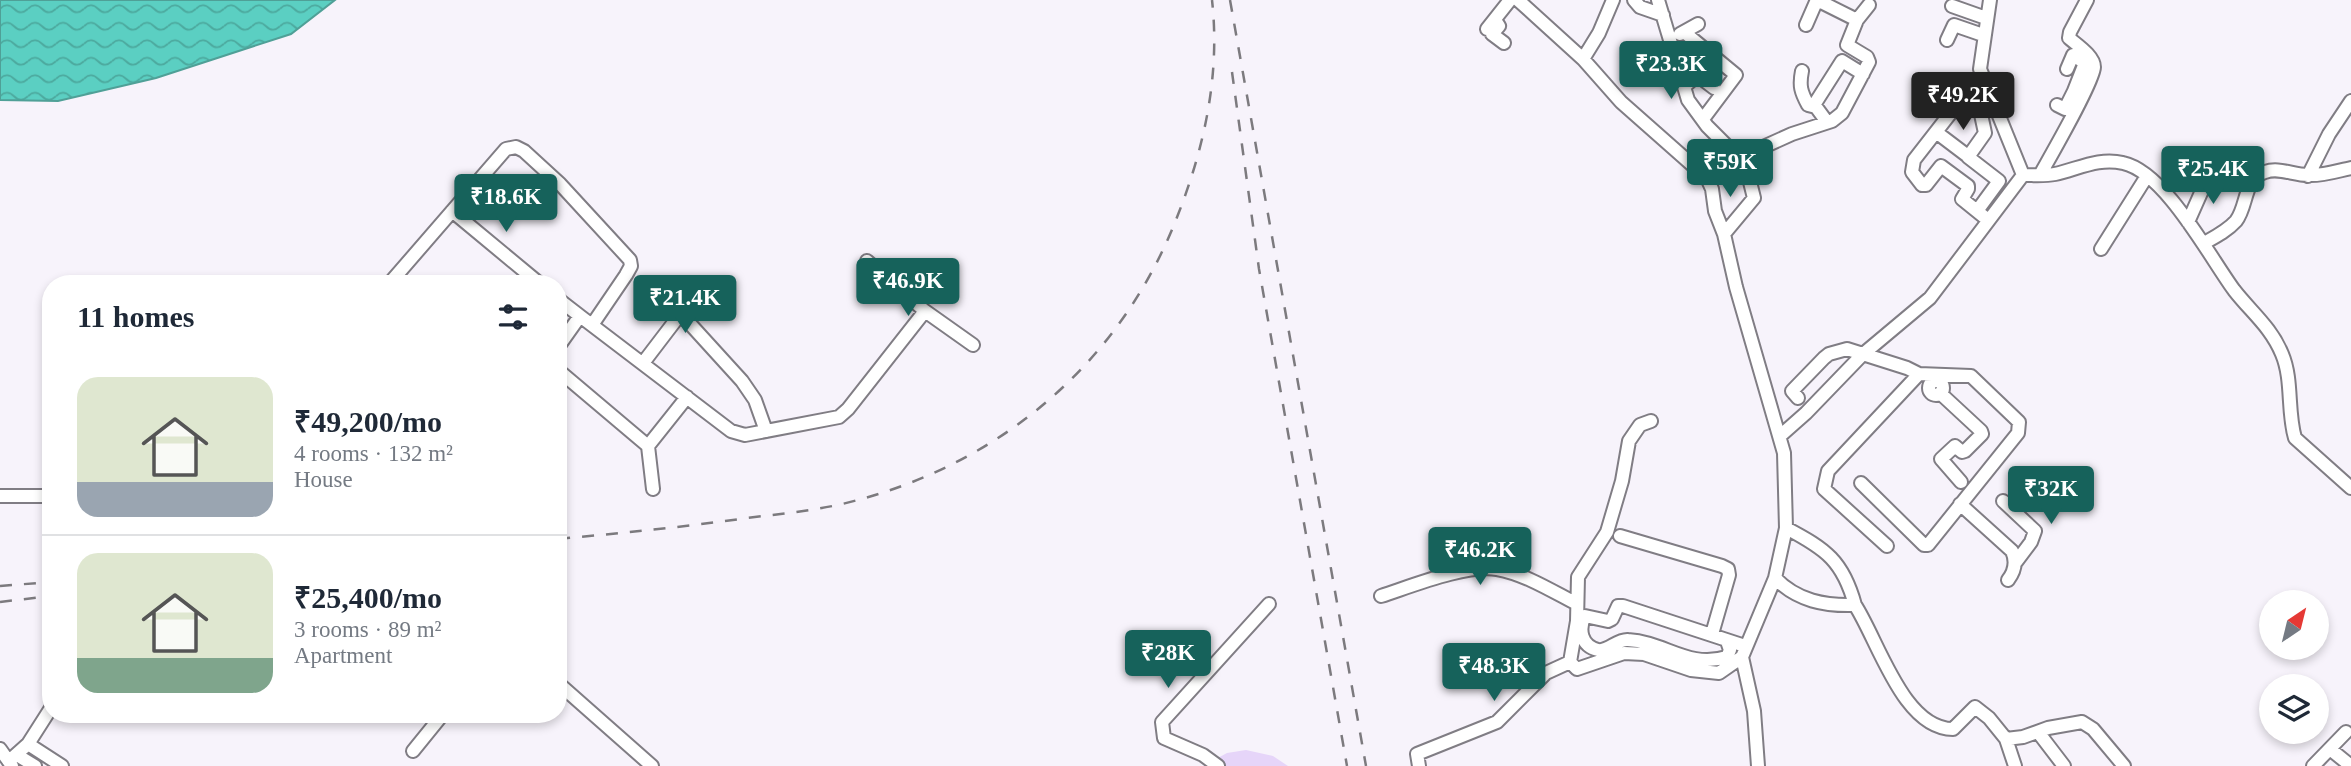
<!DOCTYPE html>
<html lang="en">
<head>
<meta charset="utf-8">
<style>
  :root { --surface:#fff; --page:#f6f6f7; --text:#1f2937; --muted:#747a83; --line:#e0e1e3; --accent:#16625b }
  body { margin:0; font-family:"Times New Roman",serif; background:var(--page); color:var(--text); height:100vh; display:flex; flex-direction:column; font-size:26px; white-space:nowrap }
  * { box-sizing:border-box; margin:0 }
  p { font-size:23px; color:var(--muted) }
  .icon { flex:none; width:38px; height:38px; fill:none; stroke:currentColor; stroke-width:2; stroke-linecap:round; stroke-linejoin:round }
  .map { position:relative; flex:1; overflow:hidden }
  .details { position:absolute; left:42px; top:275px; width:525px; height:448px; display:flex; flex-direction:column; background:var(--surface); border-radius:28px; box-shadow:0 4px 10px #0003 }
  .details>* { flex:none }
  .needle { width:46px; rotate:35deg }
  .fabs { position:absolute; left:2259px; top:590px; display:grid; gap:14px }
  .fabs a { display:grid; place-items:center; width:70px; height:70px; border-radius:50%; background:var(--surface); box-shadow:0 4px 10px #0003; font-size:35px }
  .price { position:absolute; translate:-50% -60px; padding:0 16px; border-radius:7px; background:var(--accent); color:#fff; font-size:23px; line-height:46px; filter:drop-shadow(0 2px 4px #0008) }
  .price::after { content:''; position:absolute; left:50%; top:42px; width:21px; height:16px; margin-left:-10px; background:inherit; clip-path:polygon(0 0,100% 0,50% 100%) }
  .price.active { background:#222; color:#fff }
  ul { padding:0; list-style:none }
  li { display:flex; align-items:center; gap:21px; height:175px; padding:0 35px }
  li+li { border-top:2px solid var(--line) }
  li span { display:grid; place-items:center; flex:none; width:196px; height:140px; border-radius:21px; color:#555 }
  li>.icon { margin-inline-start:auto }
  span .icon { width:84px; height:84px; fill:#fffc; stroke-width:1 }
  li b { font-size:30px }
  h2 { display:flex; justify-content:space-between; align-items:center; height:84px; padding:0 35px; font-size:30px }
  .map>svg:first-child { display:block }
  .grass { fill:#e6d5f9 }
  .water { fill:url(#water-waves); stroke:#4fa097; stroke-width:2 }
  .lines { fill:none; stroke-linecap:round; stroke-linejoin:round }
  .minor-casing { stroke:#807d84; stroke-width:16 }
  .minor { stroke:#fff; stroke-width:12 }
  .rail { stroke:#7c7a7e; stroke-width:2.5; stroke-dasharray:12 12; stroke-linecap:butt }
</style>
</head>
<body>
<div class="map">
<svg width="2351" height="766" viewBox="0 0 2351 766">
  <defs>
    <pattern id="water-waves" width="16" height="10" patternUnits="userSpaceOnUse" patternTransform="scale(1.75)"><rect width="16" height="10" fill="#5bcfc2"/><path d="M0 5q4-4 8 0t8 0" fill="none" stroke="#4ca99e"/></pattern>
  </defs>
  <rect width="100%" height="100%" fill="#f7f3fb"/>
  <path class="grass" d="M1246 750 1273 756 1288 766H1203L1227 753Z"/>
  <path class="water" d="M0 0H335L291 34 156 78 58 101 0 100Z"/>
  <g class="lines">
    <g class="minor-casing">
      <path id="minor" d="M1518 0 1583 59 1621 102 1707 178 1712 189 1715 211 1724 234 1736 287 1784 453 1786 528 1775 578 1742 657 1754 711 1758 766
        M1634 0 1640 7 1663 15
        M1658 0 1688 100 1707 126 1743 162 1747 170 1754 198 1724 234
        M1990 0 1980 69 2023 175
        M1952 6 1986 18
        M1497 23 1499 26 1492 34 1504 43
        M1806 25 1816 2 1819 1 1857 20
        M1487 29 1510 0
        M1684 32 1736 75 1703 119
        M1680 34 1698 24
        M1947 40 1954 25 1983 35
        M1583 59 1599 33 1613 0
        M2067 69 2073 55 2085 63 2074 91
        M1802 71C1799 86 1801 92 1808 105L1816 107 1827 122
        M1684 87 1697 75 1714 88
        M1814 105 1842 61 1863 74
        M2057 105 2065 109 2074 91 2079 93
        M1936 132 1969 157
        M1747 170 1761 148 1792 134 1832 121 1842 113 1869 62 1867 57 1847 45 1857 20 1869 5
        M2040 175C2050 157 2094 81 2094 67 2094 56 2077 45 2069 38L2070 32 2087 0
        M2308 176 2329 134 2351 101
        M452 211 540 284
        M1977 211 1999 181 1968 157 1985 133 1979 105 1971 92H1967L1914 160 1912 172 1922 185H1926L1941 166 1968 186V189L1962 199 1988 220
        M2188 222 2208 177
        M2204 243C2215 237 2227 231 2236 221 2248 206 2243 179 2265 172 2279 167 2293 175 2308 175 2322 176 2337 171 2351 168
        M2101 249 2147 176
        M867 261 925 311 973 345
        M389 284 506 149 516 147 524 151 560 184 630 260 631 266 626 275 592 325
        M558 299 580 316
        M681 314 742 381 755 400 766 431
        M558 347 580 316 731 431 745 435 839 417 848 409 925 311
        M643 363 701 287
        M558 370 648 446 653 489
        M1929 388a7 7 0 1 1 14 0a7 7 0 1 1-14 0Z
        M1940 393 1981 431 1982 434 1965 451 1962 452 1955 446 1941 459 1961 482
        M1798 398 1792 391 1824 358 1829 354 1847 349 1907 368 1919 374 1971 376 2019 422 2018 433 1928 545H1924L1861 483
        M1651 421 1640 425 1629 441 1622 481 1607 532 1578 577 1577 621 1570 662 1577 669 1624 653 1644 654 1691 670 1719 673 1742 657
        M1780 436 1806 413 1862 355 1930 298 2023 175C2034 175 2045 176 2055 174 2078 169 2099 157 2123 163 2165 172 2209 256 2234 290 2251 312 2271 327 2282 354 2293 380 2287 411 2295 438L2351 488
        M648 446 687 397
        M0 496H51
        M2003 501 2035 531 2031 542 2016 562
        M1960 504 2012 551C2017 562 2015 571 2008 580
        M1786 528C1826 549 1843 561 1855 605
        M1620 536 1722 566 1728 569 1729 575 1712 634
        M1887 546 1824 489 1828 471 1919 374
        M1775 578C1797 601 1825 606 1855 605 1878 640 1903 729 1953 729L1975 707 1989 718 2006 739 2023 737 2048 728 2082 722 2093 729 2124 766
        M1381 596C1412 586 1466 564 1497 569 1525 574 1552 591 1577 604
        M1727 641 1730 650 1727 657C1688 669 1665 642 1628 640 1617 639 1608 652 1598 650 1581 646 1578 629 1585 616L1608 621 1612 619 1618 606H1623L1745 646
        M558 683 652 766
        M2038 732 2064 766
        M2006 739 2015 766
        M28 744 62 766
        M0 749 12 766
        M2330 749 2351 766
        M413 751 443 714
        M17 755 35 766
        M9 761 28 744 51 708
        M1218 766 1203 755 1164 738 1162 722 1269 604
        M1419 766 1417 754 1497 722 1546 673 1570 662
        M2313 766 2346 732"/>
    </g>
    <use href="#minor" class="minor"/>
    <path class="rail" d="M1230 0 1366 766
      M1232 72 1259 269 1347 766
      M558 539C622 533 684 527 747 518 779 514 811 511 842 504 990 469 1111 373 1171 232 1202 158 1221 80 1212 0
      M0 586 51 582
      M0 602 51 596"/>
  </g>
</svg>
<div class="fabs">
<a><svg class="needle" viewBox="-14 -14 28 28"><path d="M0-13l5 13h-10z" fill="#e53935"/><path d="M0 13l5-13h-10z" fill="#747a83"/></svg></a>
<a><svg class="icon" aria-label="layers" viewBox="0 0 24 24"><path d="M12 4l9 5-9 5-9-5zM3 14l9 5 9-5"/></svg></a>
</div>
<b class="price" style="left:1671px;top:101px">₹23.3K</b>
<b class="price active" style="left:1963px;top:132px">₹49.2K</b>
<b class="price" style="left:1730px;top:199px">₹59K</b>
<b class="price" style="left:2213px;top:206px">₹25.4K</b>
<b class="price" style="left:506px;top:234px">₹18.6K</b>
<b class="price" style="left:908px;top:318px">₹46.9K</b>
<b class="price" style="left:685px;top:335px">₹21.4K</b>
<b class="price" style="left:2051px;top:526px">₹32K</b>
<b class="price" style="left:1480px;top:587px">₹46.2K</b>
<b class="price" style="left:1168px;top:690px">₹28K</b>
<b class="price" style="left:1494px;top:703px">₹48.3K</b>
<section class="details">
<h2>11 homes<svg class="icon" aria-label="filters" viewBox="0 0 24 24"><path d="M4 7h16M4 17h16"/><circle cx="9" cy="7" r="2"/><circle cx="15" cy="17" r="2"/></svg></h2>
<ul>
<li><span style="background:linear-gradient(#dfe7d0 75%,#9aa5b1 0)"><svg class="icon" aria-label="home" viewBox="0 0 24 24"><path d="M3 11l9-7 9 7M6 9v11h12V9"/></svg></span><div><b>₹49,200/mo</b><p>4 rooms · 132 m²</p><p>House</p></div></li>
<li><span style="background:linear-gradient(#dfe7d0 75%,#7fa58c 0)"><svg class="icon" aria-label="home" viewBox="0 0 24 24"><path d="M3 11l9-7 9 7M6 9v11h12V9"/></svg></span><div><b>₹25,400/mo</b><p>3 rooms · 89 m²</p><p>Apartment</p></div></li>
</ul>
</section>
</div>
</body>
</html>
